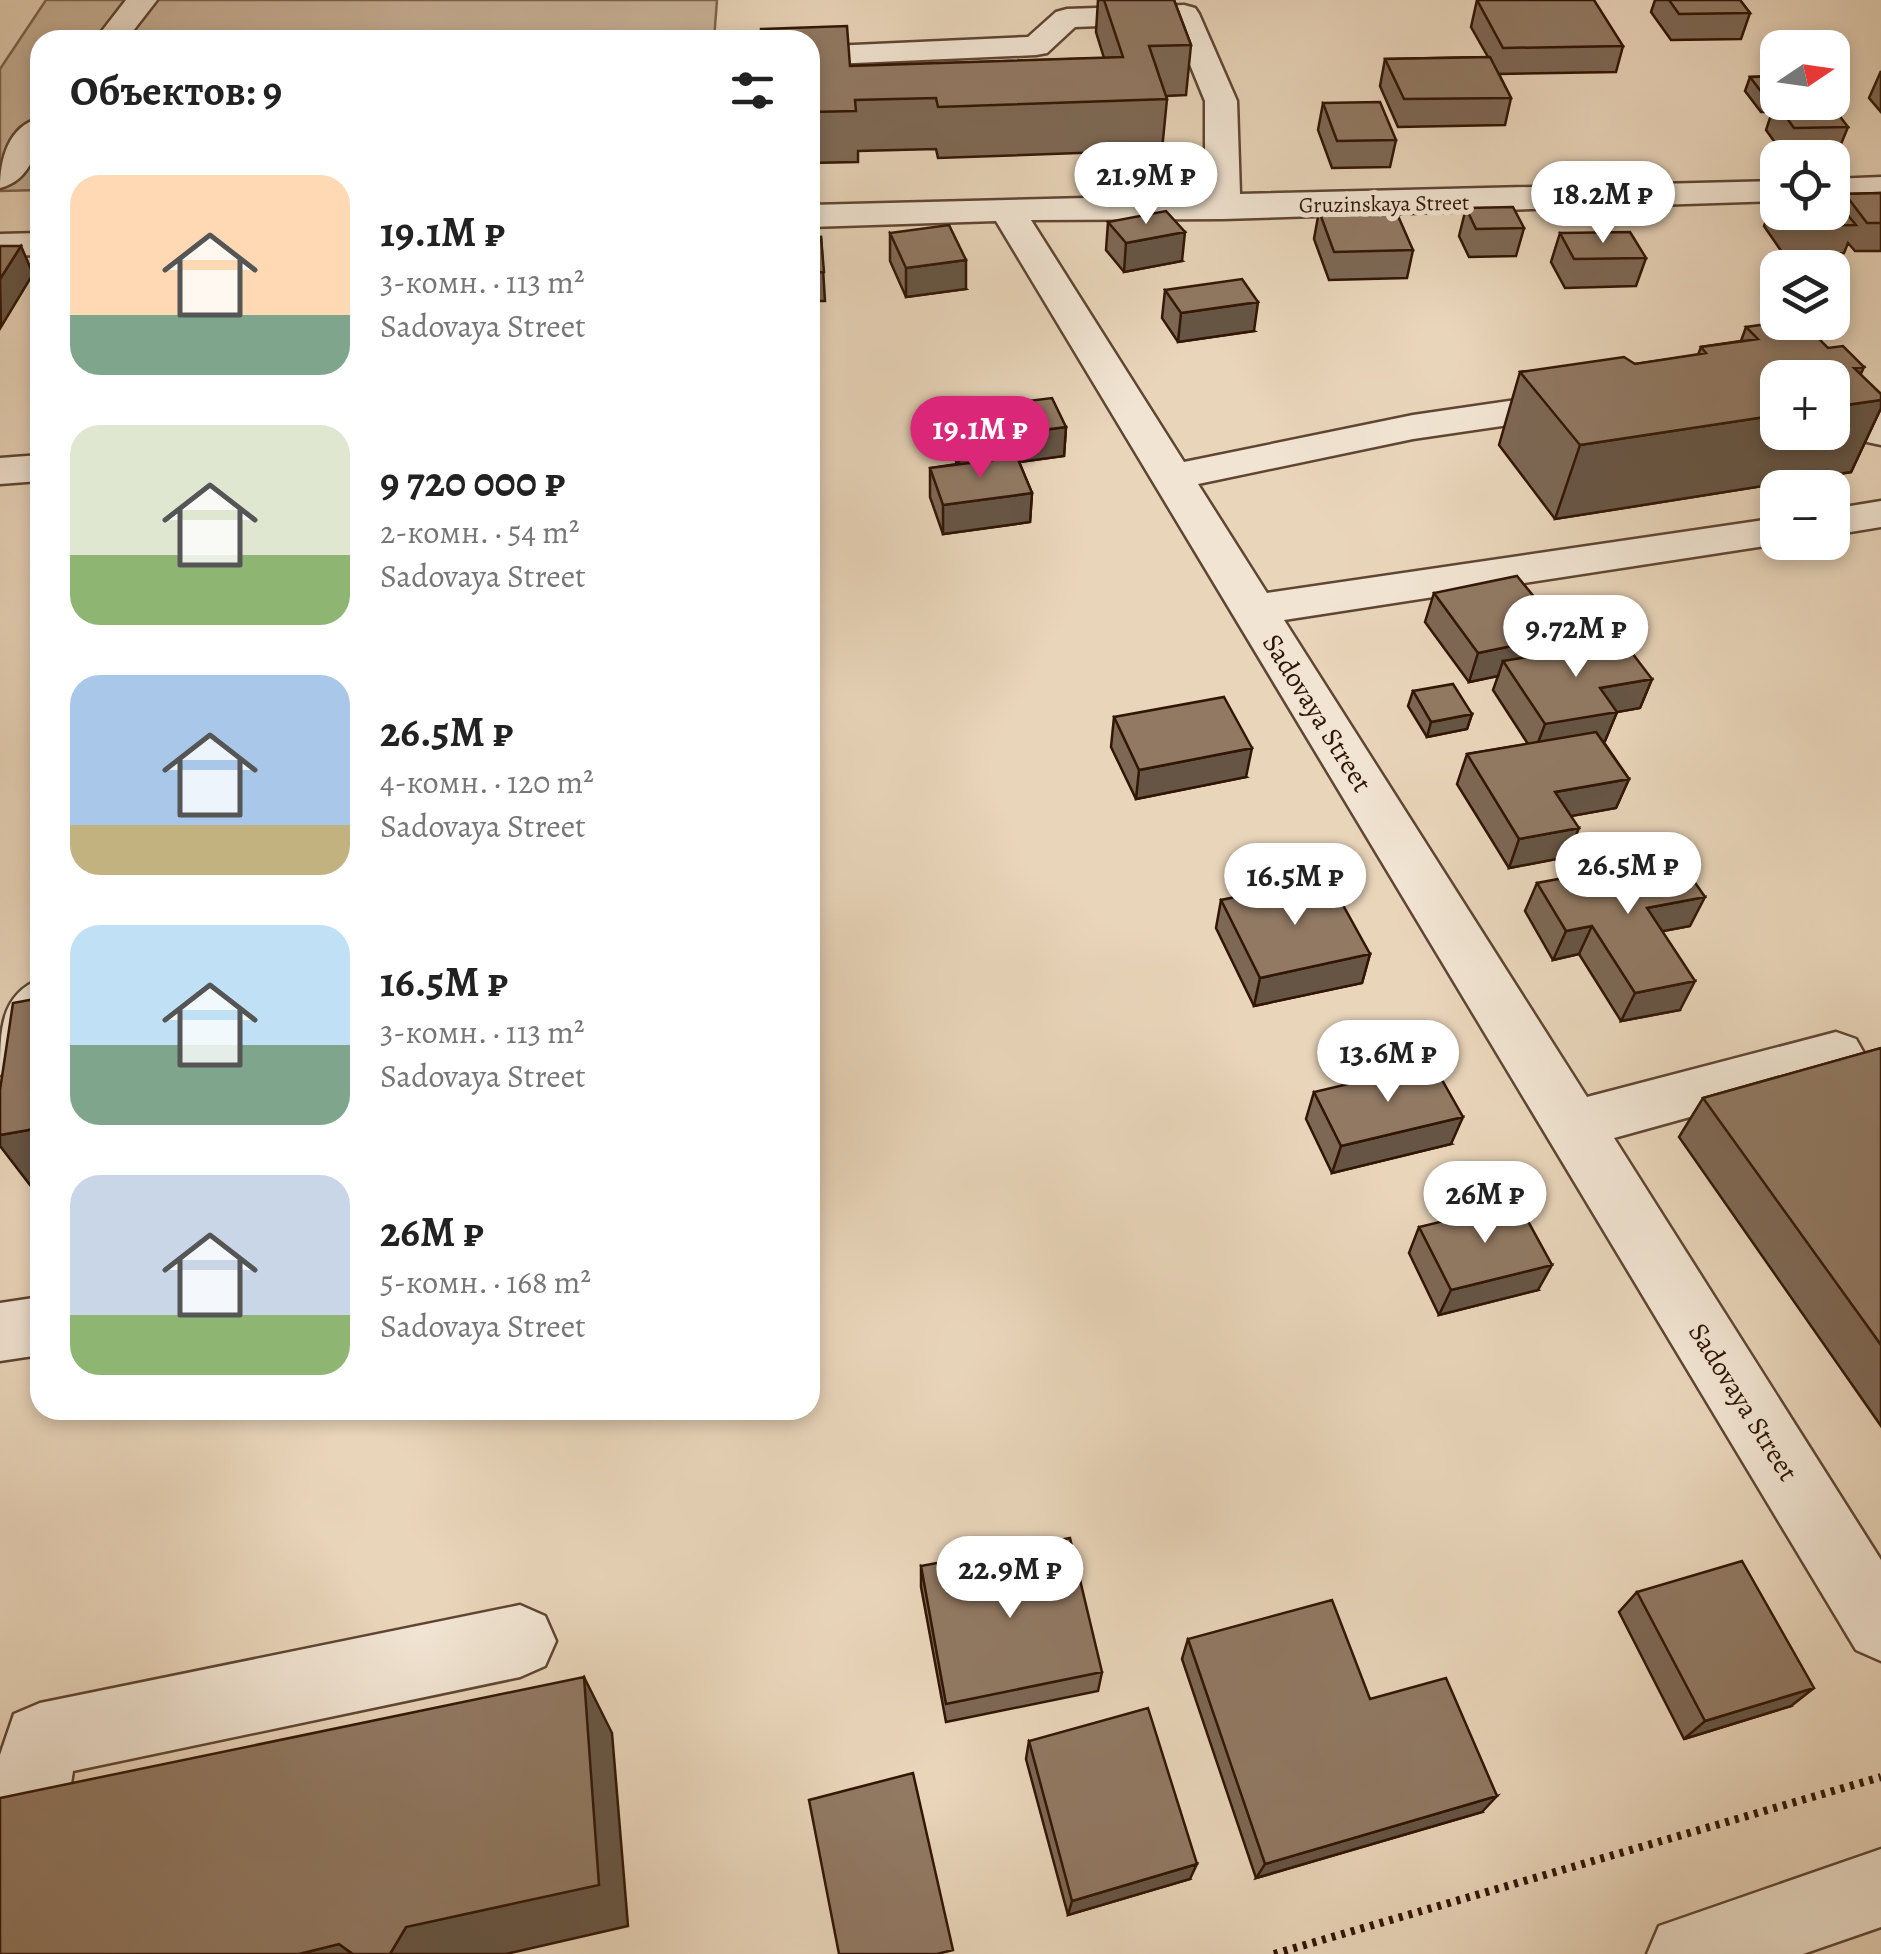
<!DOCTYPE html>
<html lang="ru">
<head>
<meta charset="utf-8">
<style>
  :root { --surface:#fff; --page:#f6f6f6; --text:#222; --muted:#767676; --accent:#db2777 }
  body { margin:0; font-family:Alegreya,serif; background:var(--page); color:var(--text); height:100vh; display:flex; flex-direction:column; font-size:38px; white-space:nowrap }
  * { box-sizing:border-box; margin:0 }
  p { font-size:32px; color:var(--muted) }
  .icon { flex:none; width:55px; height:55px; fill:none; stroke:currentColor; stroke-width:2; stroke-linecap:round; stroke-linejoin:round }
  .map { position:relative; flex:1; overflow:hidden }
  .sheet { position:absolute; left:30px; top:30px; width:790px; height:1390px; display:flex; flex-direction:column; background:var(--surface); border-radius:30px; box-shadow:0 5px 15px #0003 }
  .sheet>* { flex:none }
  .needle { width:65px; rotate:77deg }
  .buttons { position:absolute; left:1760px; top:30px; display:grid; gap:20px }
  .buttons a { display:grid; place-items:center; width:90px; height:90px; border-radius:20px; background:var(--surface); box-shadow:0 5px 15px #0003; font-size:50px }
  .price { position:absolute; translate:-50% -85px; padding:0 22px; border-radius:35px; background:#fff; color:#222; font-size:32px; line-height:65px; filter:drop-shadow(0 2px 5px #0008) }
  .price::after { content:''; position:absolute; left:50%; top:60px; width:30px; height:22px; margin-left:-15px; background:inherit; clip-path:polygon(0 0,100% 0,50% 100%) }
  .price.current { background:var(--accent); color:#fff }
  ul { padding:0; list-style:none }
  li { display:flex; align-items:center; gap:30px; height:250px; padding:0 40px }
  li span { display:grid; place-items:center; flex:none; width:280px; height:200px; border-radius:30px; color:#555 }
  li>.icon { margin-inline-start:auto }
  span .icon { width:120px; height:120px; fill:#fffc; stroke-width:1 }
  li b { font-size:42px }
  h2 { display:flex; justify-content:space-between; align-items:center; height:120px; padding:0 40px; font-size:42px }
  .map>svg:first-child { display:block }
  .green { fill:#cab49b; stroke:#7e6450; stroke-width:2.5 }
  .lines { fill:none; stroke-linecap:round; stroke-linejoin:round }
  .minor-casing { stroke:#5f4532; stroke-width:5 }
  .path { stroke:#311505; stroke-width:8; stroke-dasharray:4 6; stroke-linecap:butt }
  .minor { fill:#f1e4d2; fill-rule:evenodd }
  .wall { fill:#7d6855; stroke:#311505; stroke-width:2.5 }
  .shaded-wall { fill:#665545; stroke:#311505; stroke-width:2.5 }
  .building { fill:#917963; stroke:#311505; stroke-width:2.5 }
  .labels { text-anchor:middle; dominant-baseline:central; stroke-width:10; stroke-linejoin:round; paint-order:stroke }
  .far-street-label { font-size:22px; fill:#311505; stroke:#f1e4d2 }
  .street-label { font-size:28px; fill:#311505; stroke:#f1e4d2 }
</style>
</head>
<body>
<div class="map">
<svg width="1881" height="1954" viewBox="0 0 1881 1954">
  <rect width="100%" height="100%" fill="#e9d5ba"/>
  <filter id="stains"><feTurbulence type="fractalNoise" baseFrequency=".002" numOctaves="4"/><feColorMatrix values="0 0 0 0 .2 0 0 0 0 .09 0 0 0 0 .02 0 0 0 .5 -.17"/></filter>
  <radialGradient id="worn" r=".72"><stop offset=".6" stop-color="#630" stop-opacity="0"/><stop offset="1" stop-color="#630" stop-opacity=".3"/></radialGradient>
  <path class="green" d="M46 0H717L714 40H40V190L0 191V69Z"/>
  <g class="lines">
    <g class="minor-casing">
      <path id="minor" d="M126 0H157L126 40H95Z
        M1184 5 1195 8 1199 14 1237 101 1240 194 1778 181V201L1223 219 1031 220 1184 462 1413 415 1584 390 1598 393 1604 402 1598 411 1584 414 1413 439 1198 484 1267 593 1778 518V542H1785L1778 544 1284 620 1587 1097 1836 1032 1856 1039 1865 1055 1856 1071 1614 1138 1881 1560V1661L1856 1650 996 221 810 227V205L1205 195V101L1173 23 1075 27 1047 53 1036 55 810 65V47L1028 37 1056 12 1067 9Z
        M40 118C40 146 32 180 0 188 0 160 8 126 40 118Z
        M1881 177V197L1832 199V179Z
        M40 233V255L0 256V234Z
        M1832 371 1846 375 1881 410V445L1867 442 1832 406V378H1816Z
        M40 455V481L0 484V458Z
        M1881 501V527L1832 535V509Z
        M40 979C40 1023 49 1058 0 1075 0 1031 0 995 40 979Z
        M40 1297V1355L0 1361V1303Z
        M520 1605 545 1616 556 1641 545 1666 520 1677 73 1771 44 1954H0V1755L14 1714 40 1703Z
        M1881 1849V1927L1803 1954H1647L1659 1926Z"/>
    </g>
    <path class="path" d="M1274 1954 1881 1777"/>
    <use href="#minor" class="minor"/>
  </g>
  <path class="wall" d="M1098 0H1174L1191 45 1186 95 1166 96 1167 99 1162 150 938 158 936 149 858 151V162L810 163V40L850 66 1104 58 1096 32Z
    M1477 0 1623 46 1616 72 1499 74 1511 98 1505 125 1398 127 1380 86 1385 59 1488 57 1471 27Z
    M1655 0H1740L1750 13 1741 39 1671 40 1651 12Z
    M1881 71V112L1869 98Z
    M1778 76V102L1848 127 1837 154 1784 155 1766 130 1772 112H1761L1745 91 1750 77Z
    M1323 103 1396 140 1390 167 1332 168 1318 130Z
    M1881 193V251H1855L1848 243 1844 253 1784 255 1764 226 1775 198H1778V212H1832L1840 205 1845 194Z
    M1466 208 1524 228 1516 256 1469 257 1459 236Z
    M1319 211 1413 250 1407 278 1329 280 1314 239Z
    M1108 222 1182 261 1124 272 1106 250Z
    M890 233 966 289 906 297 890 261Z
    M1560 233 1646 258 1636 286 1565 288 1551 262Z
    M810 237H821L825 301H810Z
    M1165 290 1254 331 1178 342 1162 318Z
    M1746 327 1828 348 1881 394V408L1851 472 1555 519 1499 445 1520 372 1635 364 1698 355 1701 347 1741 341Z
    M948 411 1066 427 1064 456 1019 462 1032 493 1030 522 943 534 930 497V468L957 464 948 440Z
    M1434 593 1565 635 1559 652 1652 679 1640 708 1617 712 1605 741H1603L1629 779 1616 808 1571 816 1567 857 1509 868 1457 784 1467 754 1528 744 1493 690 1498 676 1469 682 1425 622Z
    M1413 691 1472 714 1467 729 1427 737 1408 706Z
    M1114 717 1246 777 1136 799 1111 747Z
    M1537 883 1690 926 1662 931 1680 1010 1621 1021 1579 954 1553 960 1525 911Z
    M1221 900 1370 954 1362 983 1254 1006 1216 928Z
    M1881 1048V1426L1679 1137 1703 1098Z
    M1314 1092 1451 1144 1332 1173 1306 1119Z
    M1419 1227 1538 1290 1439 1315 1409 1253Z
    M921 1566 1102 1672 1098 1691 946 1722 921 1587Z
    M1637 1592 1791 1706 1684 1739 1619 1612Z
    M1188 1639 1482 1812 1256 1878 1182 1659Z
    M1029 1741 1190 1879 1068 1915 1026 1759Z"/>
  <path class="shaded-wall" d="M1185 232 1182 261 1124 272 1126 243Z
    M21 246 33 274 1 327 0 279Z
    M966 260V289L906 297V268Z
    M1258 302 1254 331 1178 342 1181 313Z
    M1864 367 1847 405 1881 400V408L1851 472 1555 519 1580 445 1778 415V432H1832V407L1854 368Z
    M1066 427 1064 456 959 470V441Z
    M1032 493 1030 522 943 534V505Z
    M1565 635 1554 664 1503 661 1498 676 1469 682 1478 653Z
    M1652 679 1640 708 1617 712 1605 741 1534 753 1545 724 1600 688Z
    M1472 714 1467 729 1427 737 1431 722Z
    M1252 748 1246 777 1136 799 1139 770Z
    M1629 779 1616 808 1544 821 1555 792Z
    M1579 828 1567 857 1509 868 1519 839Z
    M1705 897 1690 926 1633 937 1647 908Z
    M1592 926 1579 954 1553 960 1566 931Z
    M1370 954 1362 983 1254 1006 1260 978Z
    M1695 981 1680 1010 1621 1021 1635 993Z
    M1463 1117 1451 1144 1332 1173 1341 1146Z
    M40 1128V1198L0 1146V1135Z
    M1552 1265 1538 1290 1439 1315 1451 1290Z
    M584 1677 612 1733 628 1926 506 1954H390L406 1927Z
    M1814 1688 1791 1706 1684 1739 1705 1721Z
    M1497 1796 1482 1812 1256 1878 1265 1864Z
    M1197 1864 1190 1879 1068 1915 1072 1901Z
    M339 1944 352 1954H299Z"/>
  <path class="building" d="M1104 0H1174L1191 45 1149 46 1167 99 938 107 936 98 855 100 856 111 810 112V40H761V29L847 26 850 66 1123 57Z
    M1477 0H1594L1623 46 1503 48Z
    M1669 0H1740L1750 13 1679 14Z
    M1490 57 1511 98 1404 99 1385 59Z
    M1778 76V98H1766L1750 77Z
    M1380 102 1396 140 1337 141 1323 103Z
    M1829 102 1848 127 1794 128 1776 103Z
    M1881 193V223H1867L1845 194Z
    M1832 196 1856 225 1795 226 1785 212H1832Z
    M1513 207 1524 228 1476 229 1466 208Z
    M1395 209 1413 250 1334 252 1319 211Z
    M1166 211 1185 232 1126 243 1108 222Z
    M949 225 966 260 906 268 890 233Z
    M1630 232 1646 258 1574 259 1560 233Z
    M810 237H821L824 272 810 273Z
    M0 246H21L0 279Z
    M1242 279 1258 302 1181 313 1165 290Z
    M1781 322H1802L1828 348 1843 346 1864 367 1854 368 1881 394V400L1832 407V378H1778V415L1580 445 1520 372 1624 357 1635 364 1706 353 1701 347 1758 339 1746 327Z
    M1052 398 1066 427 959 441 948 411Z
    M1017 457 1032 493 943 505 930 468Z
    M1517 576 1565 635 1478 653 1434 593Z
    M1623 641 1652 679 1600 688 1617 712 1545 724 1503 661Z
    M1453 684 1472 714 1431 722 1413 691Z
    M1224 697 1252 748 1139 770 1114 717Z
    M1596 732 1629 779 1555 792 1579 828 1519 839 1467 754Z
    M1677 857 1705 897 1647 908 1695 981 1635 993 1592 926 1566 931 1537 883Z
    M1328 878 1370 954 1260 978 1221 900Z
    M40 998V1128L0 1135V1090L13 1003Z
    M1881 1048V1345L1703 1098Z
    M1433 1064 1463 1117 1341 1146 1314 1092Z
    M1518 1203 1552 1265 1451 1290 1419 1227Z
    M1070 1538 1102 1672 946 1704 921 1566Z
    M1742 1561 1814 1688 1705 1721 1637 1592Z
    M1332 1600 1370 1699 1446 1678 1497 1796 1265 1864 1188 1639Z
    M584 1677 599 1885 406 1927 390 1954H353L339 1944 299 1954H0V1798Z
    M1148 1708 1197 1864 1072 1901 1029 1741Z
    M913 1773 953 1950 937 1954H839L809 1800Z"/>
  <g class="labels">
    <g class="far-street-label">
      <text transform="translate(1384 204) rotate(-1)">Gruzinskaya Street</text>
    </g>
    <g class="street-label">
      <text transform="translate(1317 713) rotate(58)">Sadovaya Street</text>
      <text transform="translate(1743 1402) rotate(58)">Sadovaya Street</text>
    </g>
  </g>
  <rect width="100%" height="100%" filter="url(#stains)"/>
  <rect width="100%" height="100%" fill="url(#worn)"/>
</svg>
<div class="buttons">
<a><svg class="needle" viewBox="-14 -14 28 28"><path d="M0-13l5 13h-10z" fill="#e53935"/><path d="M0 13l5-13h-10z" fill="#767676"/></svg></a>
<a><svg class="icon" aria-label="locate" viewBox="0 0 24 24"><circle cx="12" cy="12" r="6"/><path d="M12 2v4M12 18v4M2 12h4M18 12h4"/></svg></a>
<a><svg class="icon" aria-label="layers" viewBox="0 0 24 24"><path d="M12 4l9 5-9 5-9-5zM3 14l9 5 9-5"/></svg></a>
<a>+</a>
<a>−</a>
</div>
<b class="price" style="left:1146px;top:227px">21.9M ₽</b>
<b class="price" style="left:1603px;top:246px">18.2M ₽</b>
<b class="price current" style="left:980px;top:481px">19.1M ₽</b>
<b class="price" style="left:1576px;top:680px">9.72M ₽</b>
<b class="price" style="left:1628px;top:917px">26.5M ₽</b>
<b class="price" style="left:1295px;top:928px">16.5M ₽</b>
<b class="price" style="left:1388px;top:1105px">13.6M ₽</b>
<b class="price" style="left:1485px;top:1246px">26M ₽</b>
<b class="price" style="left:1010px;top:1621px">22.9M ₽</b>
<section class="sheet">
<h2>Объектов: 9<svg class="icon" aria-label="filters" viewBox="0 0 24 24"><path d="M4 7h16M4 17h16"/><circle cx="9" cy="7" r="2"/><circle cx="15" cy="17" r="2"/></svg></h2>
<ul>
<li><span style="background:linear-gradient(#ffd9b3 70%,#7fa58c 0)"><svg class="icon" aria-label="home" viewBox="0 0 24 24"><path d="M3 11l9-7 9 7M6 9v11h12V9"/></svg></span><div><b>19.1M ₽</b><p>3-комн. · 113 m²</p><p>Sadovaya Street</p></div></li>
<li><span style="background:linear-gradient(#dfe7d0 65%,#8fb573 0)"><svg class="icon" aria-label="home" viewBox="0 0 24 24"><path d="M3 11l9-7 9 7M6 9v11h12V9"/></svg></span><div><b>9 720 000 ₽</b><p>2-комн. · 54 m²</p><p>Sadovaya Street</p></div></li>
<li><span style="background:linear-gradient(#a9c7e8 75%,#c2b280 0)"><svg class="icon" aria-label="home" viewBox="0 0 24 24"><path d="M3 11l9-7 9 7M6 9v11h12V9"/></svg></span><div><b>26.5M ₽</b><p>4-комн. · 120 m²</p><p>Sadovaya Street</p></div></li>
<li><span style="background:linear-gradient(#bfe0f5 60%,#7fa58c 0)"><svg class="icon" aria-label="home" viewBox="0 0 24 24"><path d="M3 11l9-7 9 7M6 9v11h12V9"/></svg></span><div><b>16.5M ₽</b><p>3-комн. · 113 m²</p><p>Sadovaya Street</p></div></li>
<li><span style="background:linear-gradient(#c9d6e8 70%,#8fb573 0)"><svg class="icon" aria-label="home" viewBox="0 0 24 24"><path d="M3 11l9-7 9 7M6 9v11h12V9"/></svg></span><div><b>26M ₽</b><p>5-комн. · 168 m²</p><p>Sadovaya Street</p></div></li>
</ul>
</section>
</div>
</body>
</html>
